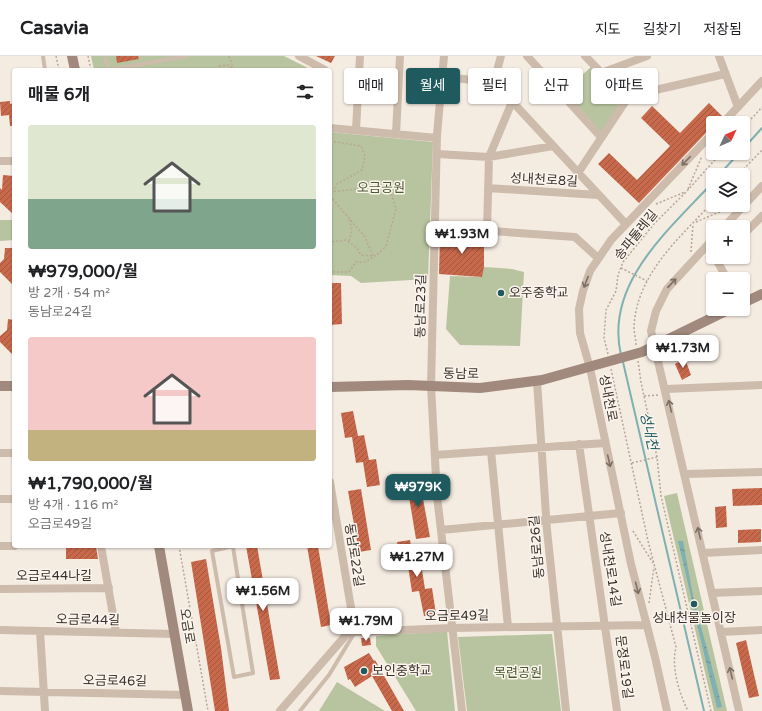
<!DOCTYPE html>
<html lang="ko">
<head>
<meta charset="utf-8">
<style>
  :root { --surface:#fff; --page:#f2f2f2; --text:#202124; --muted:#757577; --line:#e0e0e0; --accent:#1f5a5e }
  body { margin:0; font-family:"Varela Round","Noto Sans KR",sans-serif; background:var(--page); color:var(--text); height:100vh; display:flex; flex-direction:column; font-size:15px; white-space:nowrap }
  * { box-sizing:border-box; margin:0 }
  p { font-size:13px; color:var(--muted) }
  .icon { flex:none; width:22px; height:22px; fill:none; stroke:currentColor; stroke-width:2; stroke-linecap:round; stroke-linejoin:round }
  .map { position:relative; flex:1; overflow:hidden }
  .side { position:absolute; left:12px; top:12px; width:320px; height:480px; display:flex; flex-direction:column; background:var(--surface); border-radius:4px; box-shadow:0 1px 3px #0004 }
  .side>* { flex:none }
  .guide { position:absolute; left:344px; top:12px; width:358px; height:36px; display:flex; gap:8px }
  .needle { width:26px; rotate:46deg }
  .buttons { position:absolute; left:706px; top:60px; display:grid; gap:8px }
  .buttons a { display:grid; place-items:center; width:44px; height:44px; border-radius:4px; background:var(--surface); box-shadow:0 1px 3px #0004; font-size:20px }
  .price { position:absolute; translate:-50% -34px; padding:0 9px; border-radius:8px; background:#fff; color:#222; font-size:13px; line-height:26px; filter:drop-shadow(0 1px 2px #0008) }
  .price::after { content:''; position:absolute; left:50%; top:24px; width:12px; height:9px; margin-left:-6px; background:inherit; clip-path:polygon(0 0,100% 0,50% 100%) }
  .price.active { background:var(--accent); color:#fff }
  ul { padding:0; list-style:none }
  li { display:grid; align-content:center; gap:8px; height:212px; padding:0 16px }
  li span { display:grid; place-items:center; height:124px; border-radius:4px; color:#555 }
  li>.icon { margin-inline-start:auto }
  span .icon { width:72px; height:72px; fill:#fffc; stroke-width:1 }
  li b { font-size:17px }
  h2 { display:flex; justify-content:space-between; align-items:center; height:48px; padding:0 16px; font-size:17px }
  .tag { padding:0 14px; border-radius:4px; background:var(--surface); box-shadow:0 1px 3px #0004; font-size:14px; line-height:36px }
  .tag.active { background:var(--accent); color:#fff }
  header { display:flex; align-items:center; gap:24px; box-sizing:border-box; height:56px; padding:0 20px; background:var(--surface); border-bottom:1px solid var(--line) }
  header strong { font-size:19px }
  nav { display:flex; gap:22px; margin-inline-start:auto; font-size:14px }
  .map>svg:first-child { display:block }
  .green { fill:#b8c4a0 }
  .water { fill:url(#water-ripples) }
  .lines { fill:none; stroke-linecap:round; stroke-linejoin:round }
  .stream { stroke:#7fb0b2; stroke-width:2 }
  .building { fill:url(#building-hatch) }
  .path { stroke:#b9a596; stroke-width:1.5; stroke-dasharray:2 2; stroke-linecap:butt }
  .lane { stroke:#cdbbac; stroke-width:4 }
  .street { stroke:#cdbbac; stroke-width:8 }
  .secondary { stroke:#a18a7d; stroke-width:10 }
  .oneway { stroke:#7d6f65 }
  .poi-dot { fill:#1f5a5e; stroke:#fbf5ee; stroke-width:1.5 }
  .labels { text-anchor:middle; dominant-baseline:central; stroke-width:3; stroke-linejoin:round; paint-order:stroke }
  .street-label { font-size:13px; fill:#3b302b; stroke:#fbf5ee }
  .park-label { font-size:13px; fill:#4a5a2e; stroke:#fbf5ee }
  .poi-label { font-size:13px; fill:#3b302b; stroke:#fbf5ee; text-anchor:start }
  .water-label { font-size:14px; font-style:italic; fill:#1f5a5e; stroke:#fbf5ee }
</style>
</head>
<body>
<header>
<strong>Casavia</strong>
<nav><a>지도</a><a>길찾기</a><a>저장됨</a></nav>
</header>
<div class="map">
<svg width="762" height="655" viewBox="0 0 762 655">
  <defs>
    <pattern id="water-ripples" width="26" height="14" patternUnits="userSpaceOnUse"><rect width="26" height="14" fill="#7fb0b2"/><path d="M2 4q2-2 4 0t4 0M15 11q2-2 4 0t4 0" fill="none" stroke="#699091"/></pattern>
    <pattern id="building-hatch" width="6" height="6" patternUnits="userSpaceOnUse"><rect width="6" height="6" fill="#c8694b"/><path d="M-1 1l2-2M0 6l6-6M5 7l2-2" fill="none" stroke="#a4573f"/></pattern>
  </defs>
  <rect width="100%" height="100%" fill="#f4ebe1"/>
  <path class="green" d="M91 0H284L312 14H94Z
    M593 9 625 41 601 81 562 38Z
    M330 76 433 86 428 223 361 227 351 220 330 219Z
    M0 164H14V184L0 185Z
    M484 211 512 213 524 216 520 290 460 289 446 273 450 220 481 221Z
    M677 437 727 655H714L664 440Z
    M447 575 455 655H416L376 590V580Z
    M552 578 561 655H467L458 581Z
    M337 626 385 655H319Z"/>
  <path class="water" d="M678 485H683L694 545H692Z
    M693 552H696C705 586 714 617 722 651L717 652Z"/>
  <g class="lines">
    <path class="stream" d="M743 93 762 72
      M719 119 739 97
      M621 299C604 227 670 173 713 126
      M623 306 704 655"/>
  </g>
  <path class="building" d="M116 0H138L139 3 117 7Z
    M316 0H335L331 7Z
    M10 45V48L14 47V70H10L9 59 1 60 0 46Z
    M709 47 722 60 639 147 598 108 609 97 637 124 670 90 641 62 652 50 680 77Z
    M3 119 14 120V159L0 146V132L2 134Z
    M440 177 484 180V211L482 221 439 218Z
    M5 192H14V230L0 216V207L4 203Z
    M330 227H341L342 268 330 269Z
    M8 263 14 264V300L0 286V280L7 274Z
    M685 303 691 319 682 324 675 308Z
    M353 355 358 380 364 379 369 404 376 403 380 429 367 431 363 406 356 407 352 381 345 382 341 357Z
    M419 421 430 481 416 483 406 423Z
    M762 432V449L733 450 732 433Z
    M361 433 371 494 359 496 348 435Z
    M726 450 727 471 716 472 715 451Z
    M761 473V486L738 487V474Z
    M410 484 414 509 421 508 425 533 432 532 436 558 424 560 419 535 412 536 408 510 401 511 397 486Z
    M66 490H96L98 503H66Z
    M246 490H257L280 623 270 624Z
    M307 490H318L331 569 321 571Z
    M206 503 221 592 229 655H215L191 506Z
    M361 582H370L371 589 362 590Z
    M746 584 759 640 749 642 736 587Z
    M369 597 374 605 375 604 404 655H392L372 620 355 631 350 623 348 624 344 611Z"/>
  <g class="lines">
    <path class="path" d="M56 0 59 14
      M88 0 91 14
      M229 0 234 13
      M219 14V10L229 9 234 14
      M743 72 762 51
      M330 85 361 90 365 100 362 114 337 128 335 134
      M330 94H331
      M738 119 762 94
      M688 133 702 100
      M330 136 366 132H380L391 136 396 153 386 190 379 197 366 206H356L349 216H330
      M330 140 365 181 373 200 361 199 357 192 346 184 330 186
      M656 148 685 136
      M696 166 731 151
      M349 185 352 174 349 162
      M691 196 693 168
      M621 212 647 225
      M636 289C636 283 634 277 634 271 636 219 680 181 713 146
      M608 298 604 282 606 254 616 235 618 219 623 206 654 168 687 135 721 97
      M638 305 641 326 657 401 661 440 711 655
      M611 313 648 485 676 591C671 611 679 637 688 655
      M644 340 658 339
      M632 407 657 401
      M633 475 653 507
      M179 490 208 655
      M649 547 654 511"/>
    <path class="lane" d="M43 0 45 14
      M106 3 108 14
      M109 14 187 0
      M233 490 212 495 234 621 253 617 233 491
      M300 655 329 619 355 576"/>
    <path class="street" d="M299 0 325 14
      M444 0 437 79 431 330 437 440 462 655
      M527 0 601 81
      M719 0 738 51
      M601 17 647 0
      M443 21 494 26 625 167
      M494 26 501 0
      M625 41 725 18
      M723 67 762 25
      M330 72 437 82
      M356 74 360 0
      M396 78 400 0
      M437 98 489 101 553 90
      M0 105H14
      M578 117 627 43 585 0
      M488 132 598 139
      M435 171 575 181 598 202
      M724 171 762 130
      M487 174 489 101 512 46
      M743 179 762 160
      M713 183 667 233 656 255 651 275 739 655
      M715 201 727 223
      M537 325 547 474 566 655
      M666 333 762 329
      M579 388 617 655
      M491 395 508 571
      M0 397H14
      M435 399 605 387
      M685 418 762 416
      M330 426 355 576
      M0 443H14
      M441 474 621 457
      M0 490H14
      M101 490 116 576
      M703 497 762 494
      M0 533 109 532
      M712 537 762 535
      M0 574 175 578
      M40 575 45 655
      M721 576 762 574
      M0 635 186 639
      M280 655 347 578 355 576 452 572 647 569
      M667 655 655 601 631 508 590 312 580 277 579 253 583 235 590 215 611 184 713 77"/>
    <path class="secondary" d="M72 0 75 14
      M743 247 762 238
      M0 330H14
      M330 331 408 329 480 332 542 324 642 296 730 253
      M159 490 188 655"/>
  </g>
  <defs><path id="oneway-shaft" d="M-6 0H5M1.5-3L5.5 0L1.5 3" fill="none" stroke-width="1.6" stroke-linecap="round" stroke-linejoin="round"/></defs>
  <g class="oneway">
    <use href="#oneway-shaft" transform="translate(686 105) rotate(134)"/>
    <use href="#oneway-shaft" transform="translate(586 226) rotate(111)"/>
    <use href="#oneway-shaft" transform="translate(672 227) rotate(-47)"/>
    <use href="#oneway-shaft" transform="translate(670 350) rotate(-103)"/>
    <use href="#oneway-shaft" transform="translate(609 405) rotate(77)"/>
    <use href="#oneway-shaft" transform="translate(699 477) rotate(-103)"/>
    <use href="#oneway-shaft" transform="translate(637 532) rotate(76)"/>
    <use href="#oneway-shaft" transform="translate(731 617) rotate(-103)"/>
  </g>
  <g class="poi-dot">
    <circle cx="501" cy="237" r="4"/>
    <circle cx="694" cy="548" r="4"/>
    <circle cx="364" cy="615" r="4"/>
  </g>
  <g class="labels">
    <g class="street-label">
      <text transform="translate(544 124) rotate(3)">성내천로8길</text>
      <text transform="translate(636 179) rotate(-51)">송파둘레길</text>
      <text transform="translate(421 250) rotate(-89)">동남로23길</text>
      <text transform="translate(461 318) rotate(1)">동남로</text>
      <text transform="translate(608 342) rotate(79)">성내천로</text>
      <text transform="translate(537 491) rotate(-95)">동남로26길</text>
      <text transform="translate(354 499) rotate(81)">동남로22길</text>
      <text transform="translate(610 513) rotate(81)">성내천로14길</text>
      <text x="54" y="520">오금로44나길</text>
      <text transform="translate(457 560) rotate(-1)">오금로49길</text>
      <text transform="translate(88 564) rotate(1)">오금로44길</text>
      <text transform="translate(187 570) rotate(80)">오금로</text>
      <text transform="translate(624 611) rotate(83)">문정로19길</text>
      <text transform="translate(115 625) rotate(1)">오금로46길</text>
    </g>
    <g class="park-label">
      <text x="381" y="132">오금공원</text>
      <text x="518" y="617">목련공원</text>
    </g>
    <g class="poi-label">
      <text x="509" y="237">오주중학교</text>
      <text x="694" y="562" text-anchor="middle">성내천물놀이장</text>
      <text x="372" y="615">보인중학교</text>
    </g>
    <g class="water-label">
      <text transform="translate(649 375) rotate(77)">성내천</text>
    </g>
  </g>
</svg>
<div class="buttons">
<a><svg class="needle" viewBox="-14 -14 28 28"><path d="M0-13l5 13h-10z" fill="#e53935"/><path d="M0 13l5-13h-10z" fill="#757577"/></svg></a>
<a><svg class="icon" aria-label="layers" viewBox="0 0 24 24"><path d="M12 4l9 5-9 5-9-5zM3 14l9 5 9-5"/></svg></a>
<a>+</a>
<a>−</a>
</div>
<b class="price" style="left:462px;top:199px">₩1.93M</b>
<b class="price" style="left:683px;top:313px">₩1.73M</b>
<b class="price active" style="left:418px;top:452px">₩979K</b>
<b class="price" style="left:417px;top:522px">₩1.27M</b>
<b class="price" style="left:263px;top:556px">₩1.56M</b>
<b class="price" style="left:366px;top:586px">₩1.79M</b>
<div class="guide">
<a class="tag">매매</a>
<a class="tag active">월세</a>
<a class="tag">필터</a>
<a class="tag">신규</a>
<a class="tag">아파트</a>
</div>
<section class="side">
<h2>매물 6개<svg class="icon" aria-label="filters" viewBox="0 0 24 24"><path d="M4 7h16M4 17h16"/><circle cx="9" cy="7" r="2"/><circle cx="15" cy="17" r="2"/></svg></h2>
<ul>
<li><span style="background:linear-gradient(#dfe7d0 60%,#7fa58c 0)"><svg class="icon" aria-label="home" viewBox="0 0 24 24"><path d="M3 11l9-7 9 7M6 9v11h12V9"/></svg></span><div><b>₩979,000/월</b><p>방 2개 · 54 m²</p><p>동남로24길</p></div></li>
<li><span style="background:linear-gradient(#f6c9c9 75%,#c2b280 0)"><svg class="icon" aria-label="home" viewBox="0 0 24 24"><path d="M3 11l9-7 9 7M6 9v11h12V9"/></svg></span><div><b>₩1,790,000/월</b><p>방 4개 · 116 m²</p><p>오금로49길</p></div></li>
</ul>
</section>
</div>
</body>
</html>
